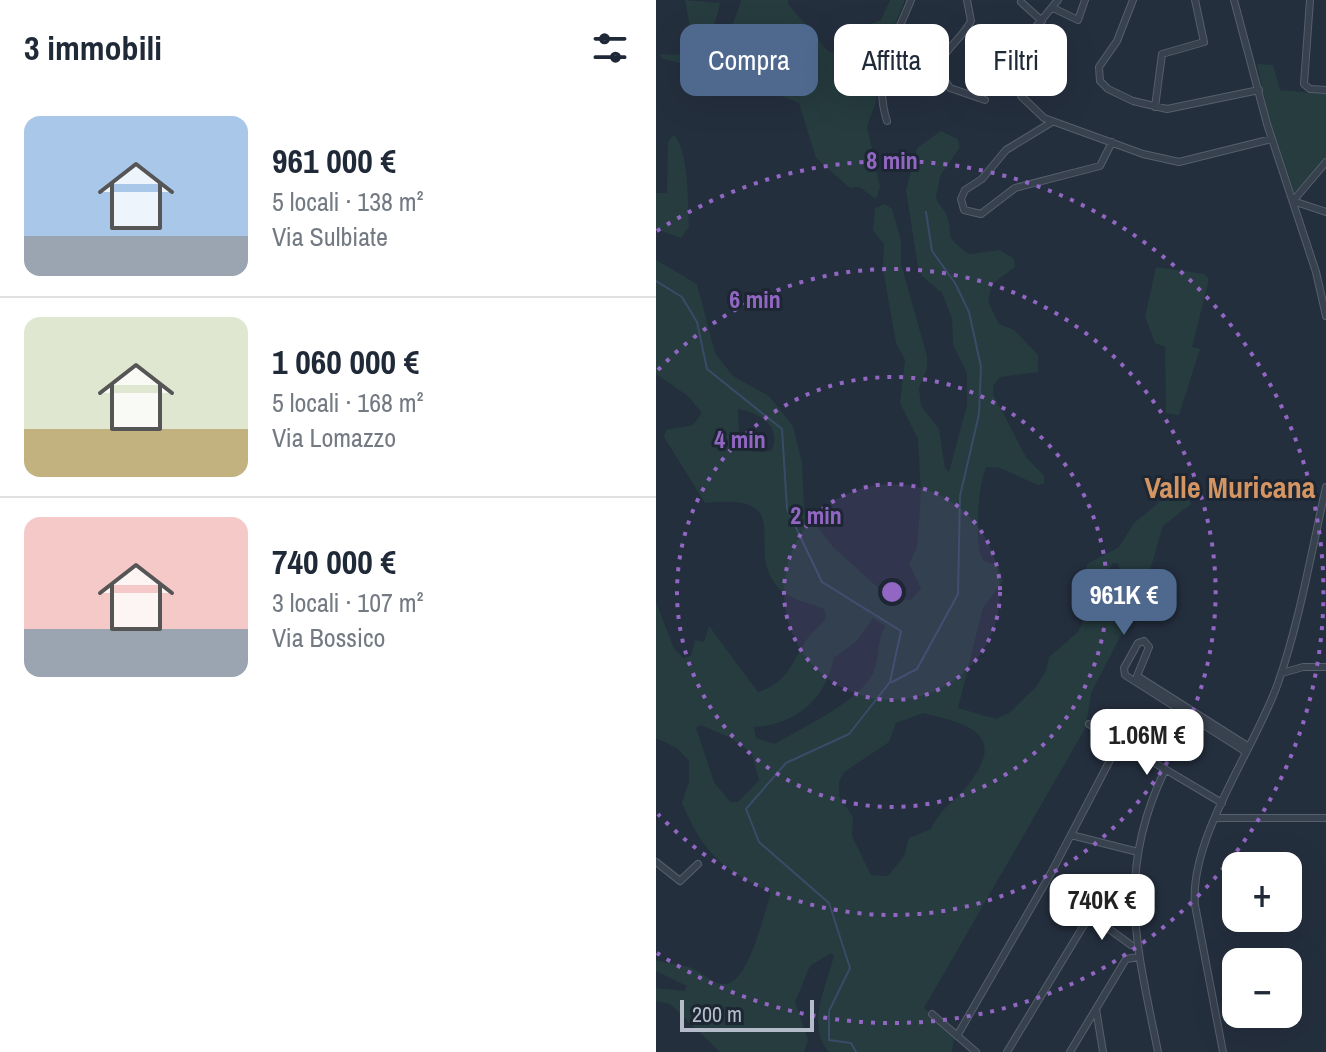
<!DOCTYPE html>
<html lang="it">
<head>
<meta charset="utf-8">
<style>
  :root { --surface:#fff; --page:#f2f2f3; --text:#1f2937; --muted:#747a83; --line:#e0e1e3; --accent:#4f688e }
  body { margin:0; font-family:"Archivo Narrow",sans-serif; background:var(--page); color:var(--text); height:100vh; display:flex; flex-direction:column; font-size:30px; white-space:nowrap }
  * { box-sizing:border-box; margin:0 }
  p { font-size:26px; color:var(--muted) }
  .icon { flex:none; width:44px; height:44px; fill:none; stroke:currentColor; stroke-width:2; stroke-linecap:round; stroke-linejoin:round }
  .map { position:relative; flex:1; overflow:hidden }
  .sheet { display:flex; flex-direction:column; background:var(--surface); width:656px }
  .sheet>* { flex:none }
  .guide { position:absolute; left:24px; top:24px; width:526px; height:72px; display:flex; gap:16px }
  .tools { position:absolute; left:566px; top:852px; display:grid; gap:16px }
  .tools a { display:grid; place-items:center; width:80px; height:80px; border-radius:16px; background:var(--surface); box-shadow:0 8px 32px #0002; font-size:40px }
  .scale { position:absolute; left:24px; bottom:20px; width:134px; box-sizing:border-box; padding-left:8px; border:4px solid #b4bcc9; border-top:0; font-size:22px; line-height:28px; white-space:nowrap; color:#b4bcc9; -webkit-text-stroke:6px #1d2633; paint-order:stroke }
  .price { position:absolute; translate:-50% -68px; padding:0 18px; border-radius:16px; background:#fff; color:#222; font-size:26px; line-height:52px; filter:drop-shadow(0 2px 4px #0008) }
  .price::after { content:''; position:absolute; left:50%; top:48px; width:24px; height:18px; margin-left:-12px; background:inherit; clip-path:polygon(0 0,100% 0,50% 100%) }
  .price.on { background:var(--accent); color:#fff }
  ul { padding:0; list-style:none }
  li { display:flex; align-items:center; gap:24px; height:200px; padding:0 24px }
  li+li { border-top:2px solid var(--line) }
  li span { display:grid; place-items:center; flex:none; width:224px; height:160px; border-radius:16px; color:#555 }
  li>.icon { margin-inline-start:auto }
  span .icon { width:96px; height:96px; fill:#fffc; stroke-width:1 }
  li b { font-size:34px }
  h2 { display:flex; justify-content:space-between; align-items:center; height:96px; padding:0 24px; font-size:34px }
  .chip { padding:0 28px; border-radius:16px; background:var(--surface); box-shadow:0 8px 32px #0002; font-size:28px; line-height:72px }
  .chip.on { background:var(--accent); color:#fff }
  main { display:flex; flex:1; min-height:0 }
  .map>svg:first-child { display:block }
  .green { fill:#263c3f; fill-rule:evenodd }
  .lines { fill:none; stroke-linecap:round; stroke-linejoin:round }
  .stream { stroke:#394c67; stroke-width:2 }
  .minor-casing { stroke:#565f6c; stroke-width:8 }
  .minor { stroke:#38414e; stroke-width:6 }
  .ring { fill:none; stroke:#9266c3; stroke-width:4; stroke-dasharray:4 8 }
  .labels { text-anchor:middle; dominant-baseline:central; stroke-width:6; stroke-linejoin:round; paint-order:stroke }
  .neighbourhood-label { font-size:30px; font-weight:bold; fill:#d59563; stroke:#1d2633 }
  .centre { fill:#9266c3; stroke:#1d2633; stroke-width:4 }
  .ring-label { font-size:24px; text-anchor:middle; font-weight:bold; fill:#9266c3; stroke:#1d2633; stroke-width:6; stroke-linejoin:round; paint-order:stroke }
</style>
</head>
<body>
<main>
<section class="sheet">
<h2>3 immobili<svg class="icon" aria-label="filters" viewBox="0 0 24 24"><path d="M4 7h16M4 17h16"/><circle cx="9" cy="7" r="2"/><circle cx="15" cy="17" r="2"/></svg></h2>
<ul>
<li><span style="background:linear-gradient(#a9c7e8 75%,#9aa5b1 0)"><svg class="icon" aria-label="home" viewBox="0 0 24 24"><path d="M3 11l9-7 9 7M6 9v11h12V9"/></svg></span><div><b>961 000 €</b><p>5 locali · 138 m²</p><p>Via Sulbiate</p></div></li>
<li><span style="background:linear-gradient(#dfe7d0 70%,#c2b280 0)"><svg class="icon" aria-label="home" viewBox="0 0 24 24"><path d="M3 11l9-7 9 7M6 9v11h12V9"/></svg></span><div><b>1 060 000 €</b><p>5 locali · 168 m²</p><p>Via Lomazzo</p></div></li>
<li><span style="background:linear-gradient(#f6c9c9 70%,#9aa5b1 0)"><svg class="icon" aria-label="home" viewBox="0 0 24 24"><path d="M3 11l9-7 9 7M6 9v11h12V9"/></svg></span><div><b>740 000 €</b><p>3 locali · 107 m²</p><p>Via Bossico</p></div></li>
</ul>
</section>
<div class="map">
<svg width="670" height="1052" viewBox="0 0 670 1052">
  <rect width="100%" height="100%" fill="#242f3e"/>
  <path class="green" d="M29 0 64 3C61 22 53 41 32 46L29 43 33 22Z
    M85 0H132V4L172 51 181 54 199 31 225 20 234 0H249L222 65 220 102 211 126 224 187 220 199 203 187 194 188 160 158 143 103 68 73V66L54 71 5 58 4 54C48 58 74 45 85 0Z
    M239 44 262 51 248 92 229 95 228 76Z
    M601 64 617 65 624 90 670 94V157L639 195 614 123Z
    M285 131 301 139 304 147 284 176 280 197C282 205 287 208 290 214 300 238 284 233 313 254L344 250 358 259 359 267 336 284 332 302 343 324 358 330 382 355V372L344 377 337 386V394L370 457 388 476V483L382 485 344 468 331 467C322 479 318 546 327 560L342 566 347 581 327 608 302 708 340 719 353 713 380 687 390 671 393 657 422 632 437 602 462 582 465 574 462 564 457 563 453 570 437 579 430 578 431 564 463 547 478 523 513 494 532 495 535 504 507 526 488 591 435 693 430 727 268 1008 298 1036 296 1052H173C149 1025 171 986 178 955L175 953 154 966 139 1002 152 1040 148 1052H64L14 1004 0 1001V988L28 991 31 986 0 971V960C12 964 25 964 36 968 47 973 57 985 70 984 93 982 108 913 115 893 67 869 48 855 26 803L33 781V761L21 748 0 738V602L18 649 27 658 35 656 39 640 48 642 53 626 102 692C130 683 136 664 149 642 154 633 164 626 170 618L168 609C156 604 137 600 127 592 81 553 149 492 49 503L8 437 10 430 37 425 46 413 32 396 0 374V260L41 284 59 353 77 376 113 396 137 426 146 463 148 509 177 547 237 601 255 600 265 588 253 564 261 547 265 493 262 439 244 403 249 360 240 343 227 269 228 244 217 230 219 208 229 204 236 209 245 241V264L271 356V369L263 388 265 406 283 429 289 468 293 472 311 405V373L297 345 296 319 286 293 266 276 262 267 250 190 261 148ZM82 409C104 413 125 425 116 450 104 454 86 452 78 442L83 435ZM217 618 229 626C220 642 224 660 216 675 203 701 144 729 119 744L100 738 98 727C139 725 170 699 178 658L201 641ZM267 713C313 724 353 734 311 786 298 802 284 809 275 829L253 838 248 856 232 876 215 875 196 836 197 817 183 796V782L188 772 233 742 240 723ZM44 725 75 738 90 749 96 755 103 780 82 802H74L58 782 40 728Z
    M17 135C33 147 32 206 33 227L25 238 0 229V193H11L12 142Z
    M500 267 548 274 553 279 536 347 544 349 523 415 510 413 509 347 499 343 489 317Z"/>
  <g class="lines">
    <path class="stream" d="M0 281 26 297 41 322 51 369 126 429 131 509 166 582 245 631 234 682 193 734 130 763 90 809 103 842 173 903 194 968 173 1011V1040L195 1043 200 1052
      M236 682 261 669 302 594 304 496 323 414 325 367 313 312 299 283 276 251 270 212"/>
    <g class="minor-casing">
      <path id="minor" d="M311 0 315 21C306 39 286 50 282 70L294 88 329 100
        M402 0 368 41 360 62 365 96 388 118 487 154 523 162 616 139
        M477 0 461 41 443 67 444 81 452 89 477 101 511 109 603 90
        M578 0 611 124 660 272 670 316
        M654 0 648 84 654 89 670 90
        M365 2 386 21
        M397 8 422 20 429 0
        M499 107 506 54 548 42 539 0
        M231 121C216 75 238 42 255 0
        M396 122 350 150 326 179 309 190 305 199 308 210 325 214 359 188 444 166 456 142
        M670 162 637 201 670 212
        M626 673 647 667H670
        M433 724 566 803
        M590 752 469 675 468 668 482 643 488 641 493 647 481 676 593 747
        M559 818H670
        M415 835 482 852
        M0 862 24 881 42 864
        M440 1009 447 1052
        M276 1014 320 1052
        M301 1036 395 873 463 743
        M351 1052 434 915 475 945
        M414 1052 470 959 483 957
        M502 1052C481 947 459 873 509 770
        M567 1052 539 905C533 837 600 747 622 683 643 624 656 549 670 487"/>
    </g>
    <use href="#minor" class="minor"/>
  </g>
  <circle cx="236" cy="592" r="108" fill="#9266c3" fill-opacity=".12"/>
  <g class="ring">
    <circle cx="236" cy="592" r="108"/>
    <circle cx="236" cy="592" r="215"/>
    <path d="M2 370A323 323 0 1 1 2 814"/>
    <path d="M1 231A431 431 0 1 1 1 953"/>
  </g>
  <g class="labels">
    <g class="neighbourhood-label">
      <text x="574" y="487">Valle Muricana</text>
    </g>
  </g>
  <circle cx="236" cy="592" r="12" class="centre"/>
  <g class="ring-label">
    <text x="236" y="169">8 min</text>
    <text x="99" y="308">6 min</text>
    <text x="84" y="448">4 min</text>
    <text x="160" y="524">2 min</text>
  </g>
</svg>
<div class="tools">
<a>+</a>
<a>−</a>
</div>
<div class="scale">200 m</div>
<b class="price on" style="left:468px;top:637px">961K €</b>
<b class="price" style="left:491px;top:777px">1.06M €</b>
<b class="price" style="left:446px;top:942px">740K €</b>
<div class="guide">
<a class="chip on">Compra</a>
<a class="chip">Affitta</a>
<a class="chip">Filtri</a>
</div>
</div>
</main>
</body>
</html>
